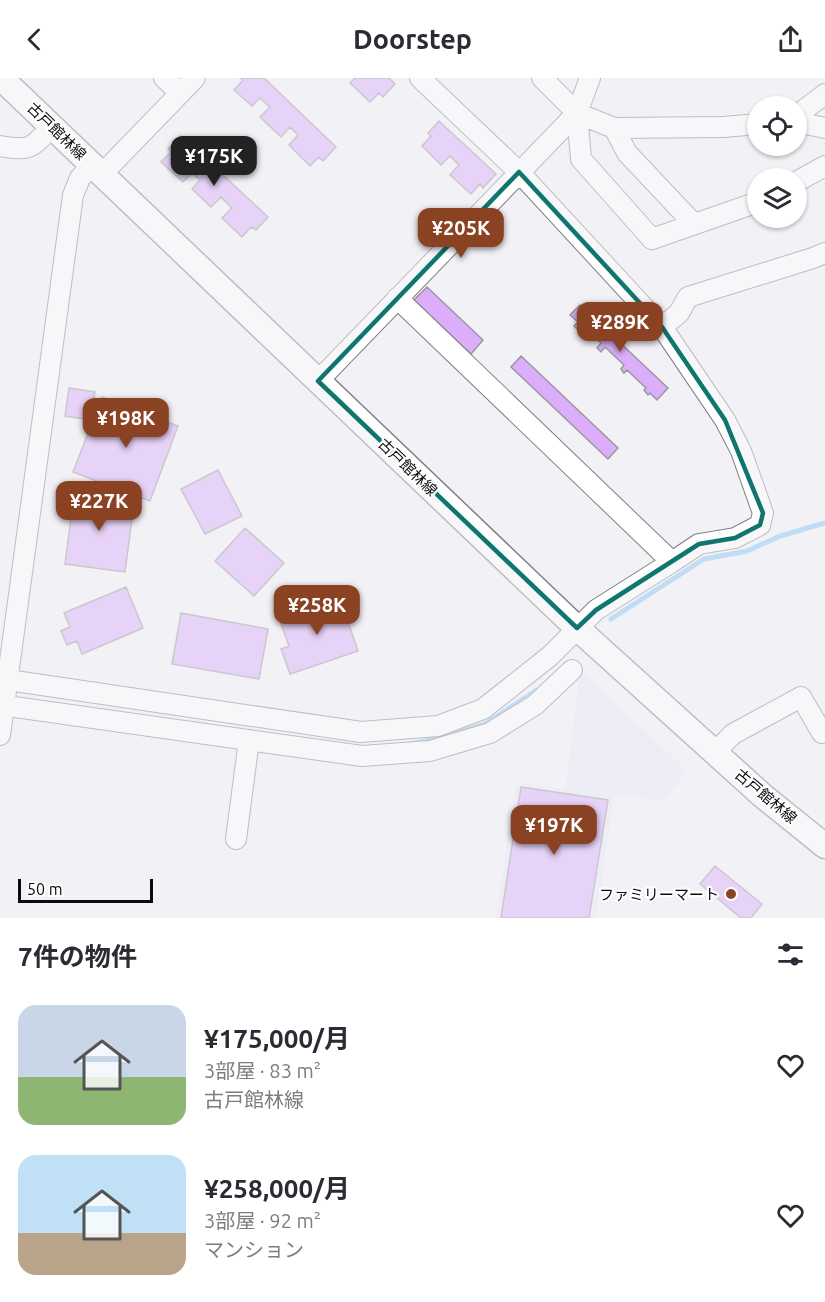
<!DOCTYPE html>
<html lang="ja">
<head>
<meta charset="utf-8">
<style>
  :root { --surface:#fff; --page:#f7f7f7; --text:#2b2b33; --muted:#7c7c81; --accent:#8a4223 }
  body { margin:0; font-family:Ubuntu,"Noto Sans JP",sans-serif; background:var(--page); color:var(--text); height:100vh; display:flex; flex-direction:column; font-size:22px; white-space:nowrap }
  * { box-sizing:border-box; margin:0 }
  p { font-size:20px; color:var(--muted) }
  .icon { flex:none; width:33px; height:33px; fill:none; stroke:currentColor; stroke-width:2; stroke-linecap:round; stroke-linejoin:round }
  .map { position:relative; height:840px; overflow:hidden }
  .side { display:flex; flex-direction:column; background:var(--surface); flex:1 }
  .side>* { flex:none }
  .controls { position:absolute; left:747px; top:18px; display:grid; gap:12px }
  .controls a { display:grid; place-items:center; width:60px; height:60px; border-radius:50%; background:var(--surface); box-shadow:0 2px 4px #0004; font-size:30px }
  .scale { position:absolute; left:18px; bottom:15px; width:135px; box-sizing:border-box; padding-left:6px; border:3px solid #0b0b0d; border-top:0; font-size:16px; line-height:21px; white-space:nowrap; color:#0b0b0d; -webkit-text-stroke:4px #fefefe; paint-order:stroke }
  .price { position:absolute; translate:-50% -51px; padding:0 14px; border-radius:12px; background:var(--accent); color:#fff; font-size:20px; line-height:39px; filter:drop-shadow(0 2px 3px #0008) }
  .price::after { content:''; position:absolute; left:50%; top:36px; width:18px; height:14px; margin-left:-9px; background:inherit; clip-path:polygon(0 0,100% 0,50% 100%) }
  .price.current { background:#222; color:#fff }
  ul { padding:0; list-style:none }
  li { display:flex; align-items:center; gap:18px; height:150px; padding:0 18px }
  li span { display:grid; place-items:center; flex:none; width:168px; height:120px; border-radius:18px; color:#555 }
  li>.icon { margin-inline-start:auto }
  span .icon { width:72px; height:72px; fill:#fffc; stroke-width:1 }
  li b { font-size:26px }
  h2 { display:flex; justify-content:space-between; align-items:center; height:72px; padding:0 18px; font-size:26px }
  header { display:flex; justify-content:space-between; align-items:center; height:78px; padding:0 18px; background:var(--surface); font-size:27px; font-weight:700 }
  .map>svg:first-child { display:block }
  .built { fill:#e9e8f5 }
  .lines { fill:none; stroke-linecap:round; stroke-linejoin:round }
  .stream { stroke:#88c5f5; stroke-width:5 }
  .building { fill:#dbadfa; stroke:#9b989d; stroke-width:1.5 }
  .minor-casing { stroke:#808085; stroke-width:22 }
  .major-casing { stroke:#808085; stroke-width:27 }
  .minor { stroke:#fff; stroke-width:20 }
  .major { stroke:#fff; stroke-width:24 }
  .marked { fill:none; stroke:#0f766e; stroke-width:4.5; stroke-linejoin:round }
  .poi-dot { fill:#8a4223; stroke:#fefefe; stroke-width:2 }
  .labels { text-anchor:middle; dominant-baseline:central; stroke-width:4.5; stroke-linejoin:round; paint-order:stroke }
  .street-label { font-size:15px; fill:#0b0b0d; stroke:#fefefe }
  .poi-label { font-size:15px; fill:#0b0b0d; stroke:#fefefe; text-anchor:end }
</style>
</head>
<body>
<header><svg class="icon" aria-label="back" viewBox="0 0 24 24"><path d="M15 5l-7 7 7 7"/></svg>Doorstep<svg class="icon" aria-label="share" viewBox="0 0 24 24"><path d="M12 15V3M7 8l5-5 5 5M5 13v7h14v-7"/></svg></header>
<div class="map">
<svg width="825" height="840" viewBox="0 0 825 840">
  <rect width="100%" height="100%" fill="#f1f1f6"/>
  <path class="built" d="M581 591 687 693 663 723 614 716 596 840H496L516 705 565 711Z"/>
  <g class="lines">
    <path class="stream" d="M611 541 704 481 747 473 780 458 825 445
      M453 656 485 646 537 612
      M415 665 441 660"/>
  </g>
  <path class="building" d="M240 0H264L336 69 323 83 319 79 310 88 289 67 298 57 290 49 281 59 260 39 270 29 260 20 252 28 234 12 243 2Z
    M355 0H389L395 6 383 19 379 15 370 24 350 5Z
    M439 43 496 96 483 110 480 106 471 116 450 97 459 87 450 78 441 87 422 68 431 58 428 55Z
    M181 58 268 139 256 152 251 149 242 159 222 140 232 130 221 119 211 129 192 111 200 102 192 95 183 104 161 84 171 74 168 71Z
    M427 209 483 262 471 276 414 222Z
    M580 227 668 310 657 322 650 315 648 317 644 312 646 310 627 292 624 295 621 291 624 287 605 269 601 274 597 270 601 265 582 248 578 252 574 248 578 244 570 237Z
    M521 278 618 370 608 381 511 289Z
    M69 310 95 314 91 342 65 338Z
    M102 319 178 348 150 423 73 394Z
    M218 392 242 438 205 456 181 411Z
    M75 409 98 412 97 422 134 426 125 494 65 486Z
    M245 450 284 485 254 518 215 483Z
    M126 509 143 550 82 576 77 563 67 567 61 553 70 549 64 535Z
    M340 520 358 573 290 596 281 571 289 568 279 540Z
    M181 535 268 551 259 601 172 586Z
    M521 709 608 722 589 840H501Z
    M715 788 762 826 751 840H741L700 806Z"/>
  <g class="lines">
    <g class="minor-casing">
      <path id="minor" d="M164 0 180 15
        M542 0 577 35 614 50 723 49 758 46
        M577 35 581 81 652 161 758 124
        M796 38 825 16
        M796 44 825 50
        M614 50 627 75 693 145
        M0 68C31 73 31 71 52 48
        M102 96 195 0
        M796 104 825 88
        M397 220 672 484
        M662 249 679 235 688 219 813 180 825 175
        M318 303 577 35 590 0
        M8 602 361 654 438 648 483 631 550 578 596 532 672 484 699 466 735 460 760 447 763 435 741 373 725 342 662 249 519 94 420 0
        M0 627 362 678 430 673 490 655 535 627 572 592
        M0 657 73 117 80 100 92 87
        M715 674 733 656 801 619 822 655 825 653
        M236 761 249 662"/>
    </g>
    <g class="major-casing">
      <path id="major" d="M1 0 577 550 763 718 825 768"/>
    </g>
    <use href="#minor" class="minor"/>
    <use href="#major" class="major"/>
  </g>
  <path d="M0 0H825V840H0ZM519 94 662 249 725 342 763 435 760 447 735 460 699 466 596 532 577 550 318 303Z" fill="#f1f1f6" fill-opacity=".55" fill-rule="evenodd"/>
  <path class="marked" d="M519 94 662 249 725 342 763 435 760 447 735 460 699 466 596 532 577 550 318 303Z"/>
  <circle class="poi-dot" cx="731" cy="816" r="6"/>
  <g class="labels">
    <g class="street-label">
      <text transform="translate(57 53) rotate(44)">古戸館林線</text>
      <text transform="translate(408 389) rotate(44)">古戸館林線</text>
      <text transform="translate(766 718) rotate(40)">古戸館林線</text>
    </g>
    <g class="poi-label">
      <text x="719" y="816">ファミリーマート</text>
    </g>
  </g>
</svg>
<div class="controls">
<a><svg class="icon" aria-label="locate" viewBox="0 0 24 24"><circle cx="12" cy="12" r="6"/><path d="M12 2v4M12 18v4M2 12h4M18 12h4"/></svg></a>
<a><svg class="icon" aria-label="layers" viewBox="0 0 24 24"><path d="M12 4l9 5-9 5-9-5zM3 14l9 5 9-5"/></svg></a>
</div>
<div class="scale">50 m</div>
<b class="price current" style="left:214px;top:109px">¥175K</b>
<b class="price" style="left:461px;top:181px">¥205K</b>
<b class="price" style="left:620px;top:275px">¥289K</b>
<b class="price" style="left:126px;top:371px">¥198K</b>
<b class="price" style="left:99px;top:454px">¥227K</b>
<b class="price" style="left:317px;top:558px">¥258K</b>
<b class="price" style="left:554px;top:778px">¥197K</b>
</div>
<section class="side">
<h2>7件の物件<svg class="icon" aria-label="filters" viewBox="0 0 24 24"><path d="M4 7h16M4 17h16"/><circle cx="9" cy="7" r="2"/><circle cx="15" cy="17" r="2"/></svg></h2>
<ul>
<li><span style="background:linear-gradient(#c9d6e8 60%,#8fb573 0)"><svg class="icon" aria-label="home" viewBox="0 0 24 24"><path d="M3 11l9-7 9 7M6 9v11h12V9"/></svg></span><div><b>¥175,000/月</b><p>3部屋 · 83 m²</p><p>古戸館林線</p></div><svg class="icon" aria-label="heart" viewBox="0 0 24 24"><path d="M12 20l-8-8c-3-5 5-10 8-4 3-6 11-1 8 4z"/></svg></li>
<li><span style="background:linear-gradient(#bfe0f5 65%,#b9a48a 0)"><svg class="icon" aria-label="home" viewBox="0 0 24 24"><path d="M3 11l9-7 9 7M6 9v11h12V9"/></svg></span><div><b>¥258,000/月</b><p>3部屋 · 92 m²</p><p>マンション</p></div><svg class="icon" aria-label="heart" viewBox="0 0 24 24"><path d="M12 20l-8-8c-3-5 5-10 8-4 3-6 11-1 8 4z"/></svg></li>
</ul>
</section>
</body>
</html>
